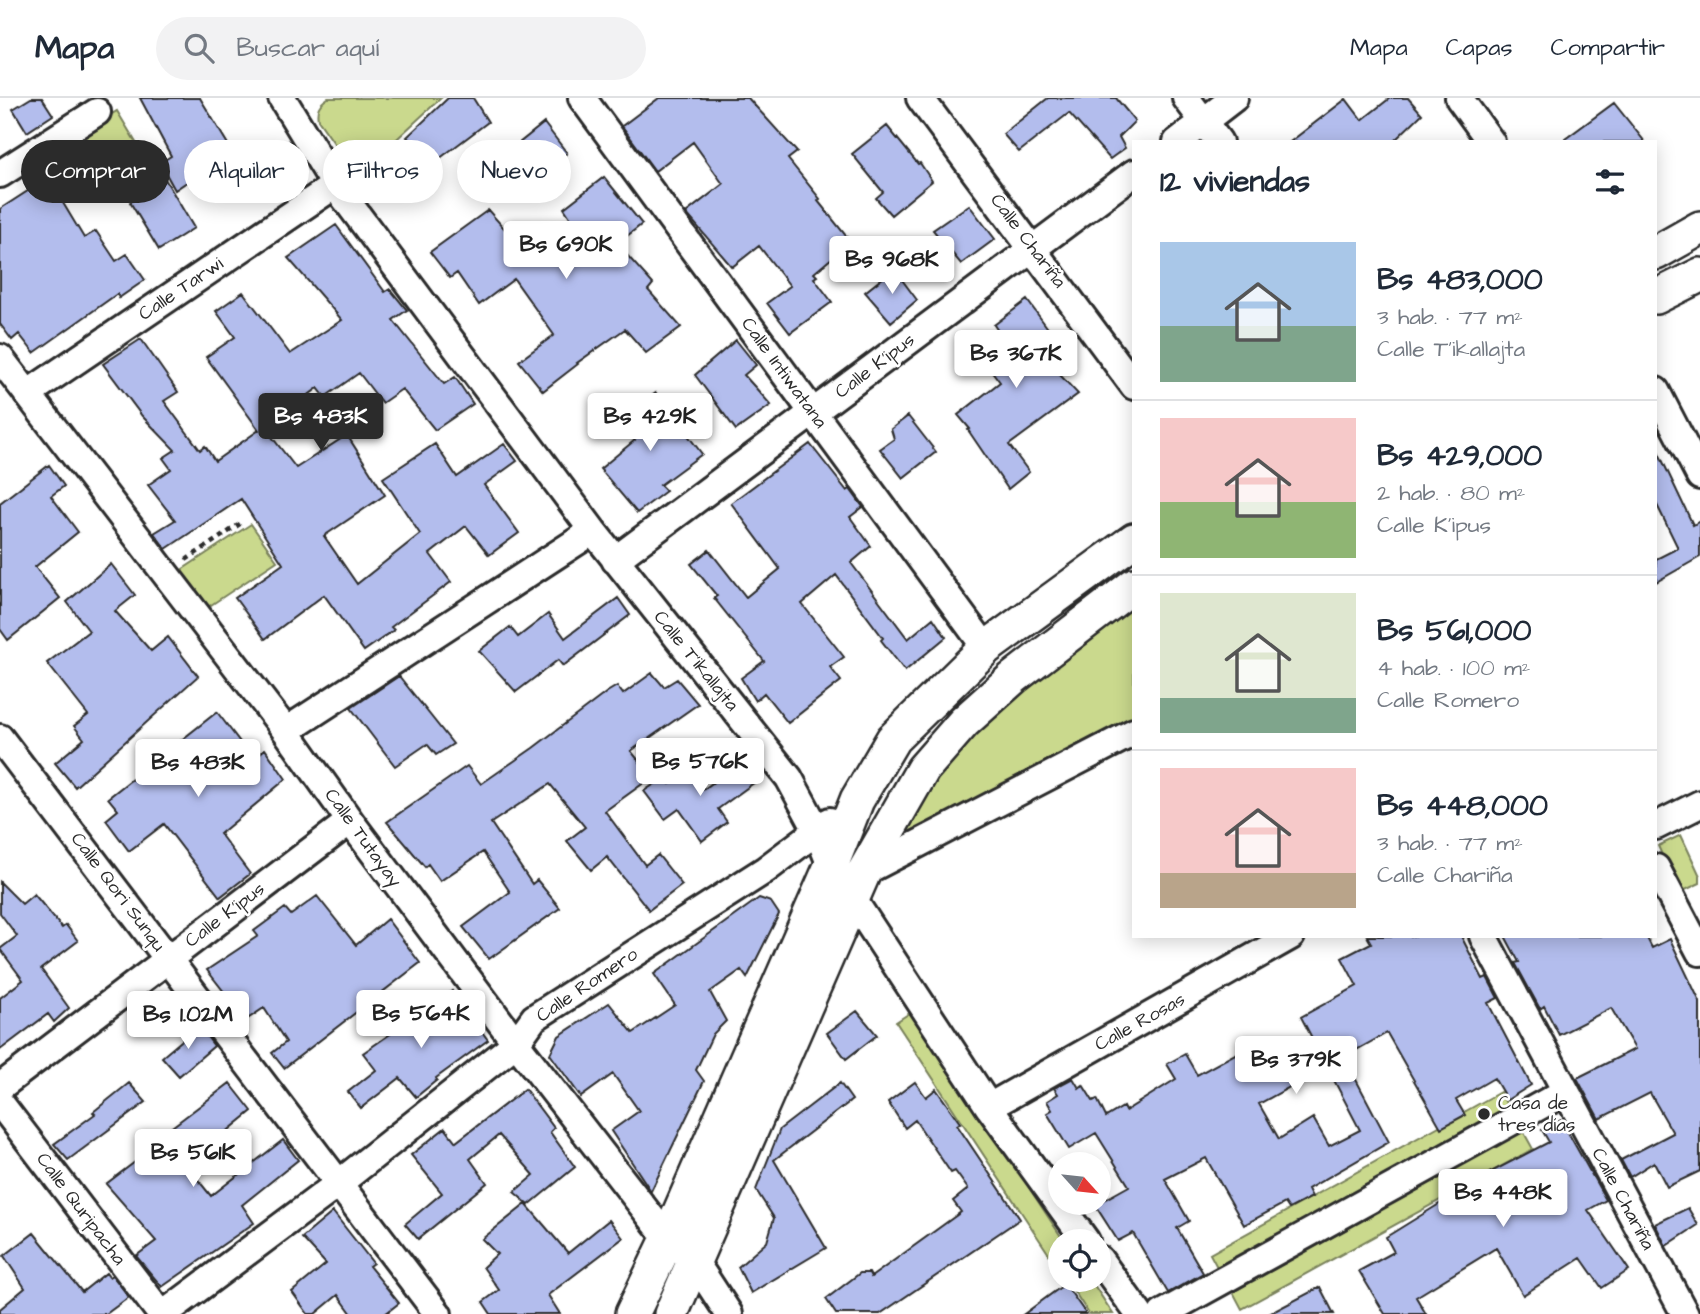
<!DOCTYPE html>
<html lang="es">
<head>
<meta charset="utf-8">
<style>
  :root { --surface:#fff; --page:#f2f2f3; --text:#1f2937; --muted:#747a83; --line:#e0e1e3; --accent:#2b2b2b }
  body { margin:0; font-family:"Architects Daughter",sans-serif; background:var(--page); color:var(--text); height:100vh; display:flex; flex-direction:column; font-size:26px; white-space:nowrap }
  * { box-sizing:border-box; margin:0 }
  p { font-size:23px; color:var(--muted) }
  .icon { flex:none; width:38px; height:38px; fill:none; stroke:currentColor; stroke-width:2; stroke-linecap:round; stroke-linejoin:round }
  .map { position:relative; flex:1; overflow:hidden }
  .side { position:absolute; left:1132px; top:42px; width:525px; height:798px; display:flex; flex-direction:column; background:var(--surface); border-radius:0px; box-shadow:0 4px 18px #0003 }
  .side>* { flex:none }
  .top-card { position:absolute; left:21px; top:42px; width:665px; height:63px; display:flex; gap:14px }
  .needle { width:46px; rotate:117deg }
  .fabs { position:absolute; left:1048px; top:1054px; display:grid; gap:14px }
  .fabs a { display:grid; place-items:center; width:63px; height:63px; border-radius:50%; background:var(--surface); box-shadow:0 4px 18px #0003; font-size:35px }
  .price { position:absolute; translate:-50% -60px; padding:0 16px; border-radius:7px; background:#fff; color:#222; font-size:23px; line-height:46px; filter:drop-shadow(0 2px 4px #0008) }
  .price::after { content:''; position:absolute; left:50%; top:42px; width:21px; height:16px; margin-left:-10px; background:inherit; clip-path:polygon(0 0,100% 0,50% 100%) }
  .price.selected { background:var(--accent); color:#fff }
  ul { padding:0; list-style:none }
  li { display:flex; align-items:center; gap:21px; height:175px; padding:0 28px }
  li+li { border-top:2px solid var(--line) }
  li span { display:grid; place-items:center; flex:none; width:196px; height:140px; border-radius:0px; color:#555 }
  li>.icon { margin-inline-start:auto }
  span .icon { width:84px; height:84px; fill:#fffc; stroke-width:1 }
  li b { font-size:30px }
  h2 { display:flex; justify-content:space-between; align-items:center; height:84px; padding:0 28px; font-size:30px }
  .pill { padding:0 24px; border-radius:32px; background:var(--surface); box-shadow:0 4px 18px #0003; font-size:24px; line-height:63px }
  .pill.selected { background:var(--accent); color:#fff }
  header { display:flex; align-items:center; gap:42px; box-sizing:border-box; height:98px; padding:0 35px; background:var(--surface); border-bottom:2px solid var(--line) }
  header strong { font-size:33px }
  nav { display:flex; gap:38px; margin-inline-start:auto; font-size:24px }
  .search { width:490px; height:63px; background:var(--page); display:flex; align-items:center; gap:18px; box-sizing:border-box; padding:0 24px; border-radius:38px; color:var(--muted); font-size:26px }
  .map>svg:first-child { display:block }
  .green { fill:#cad98d; stroke:#7a825c; stroke-width:2 }
  .building { fill:#b3bded; stroke:#2b2b2b; stroke-width:2 }
  .lines { fill:none; stroke-linecap:round; stroke-linejoin:round }
  .minor-casing { stroke:#2b2b2b; stroke-width:32 }
  .major-casing { stroke:#2b2b2b; stroke-width:38 }
  .path { stroke:#2b2b2b; stroke-width:4.5; stroke-dasharray:5 5; stroke-linecap:butt }
  .minor { stroke:#fff; stroke-width:26 }
  .major { stroke:#fff; stroke-width:33 }
  .poi-dot { fill:#2b2b2b; stroke:#fff; stroke-width:2.5 }
  .labels { text-anchor:middle; dominant-baseline:central; stroke-width:5; stroke-linejoin:round; paint-order:stroke }
  .street-label { font-size:19px; fill:#2b2b2b; stroke:#fff }
  .poi-label { font-size:19px; fill:#2b2b2b; stroke:#fff; text-anchor:start }
</style>
</head>
<body>
<header>
<strong>Mapa</strong>
<div class="search"><svg class="icon" aria-label="search" viewBox="0 0 24 24"><circle cx="10" cy="10" r="6"/><path d="M15 15l6 6"/></svg>Buscar aquí</div>
<nav><a>Mapa</a><a>Capas</a><a>Compartir</a></nav>
</header>
<div class="map">
<svg width="1700" height="1216" viewBox="0 0 1700 1216">
  <rect width="100%" height="100%" fill="#fff"/>
  <filter id="ink" filterUnits="userSpaceOnUse"><feTurbulence type="fractalNoise" baseFrequency=".0143" numOctaves="2"/><feDisplacementMap in="SourceGraphic" scale="14" xChannelSelector="R" yChannelSelector="G"/><feConvolveMatrix kernelMatrix="1 2 1 2 8 2 1 2 1" color-interpolation-filters="sRGB"/></filter>
  <g filter="url(#ink)">
    <path class="green" d="M328 0H441L357 78 318 22C316 11 319 6 328 0Z
      M117 13 141 53 61 102 37 62Z
      M251 426 277 463 208 509 180 473Z
      M1134 508V626L907 742 902 735 929 689 998 612Z
      M1681 737 1700 778V785L1679 795 1658 748Z
      M913 913 1064 1143H1060V1173L896 924Z
      M1500 994 1508 1009 1218 1171 1210 1156Z
      M1523 1033 1533 1051 1242 1211 1233 1194Z
      M1066 1181H1090L1113 1216H1089Z"/>
    <path class="building" d="M31 0H42L53 17 27 34 13 11Z
      M140 0H200L232 53 175 92 160 65 171 58Z
      M448 0H473L488 24 431 67 407 39Z
      M659 0H748L797 54 788 61 820 101 818 103 851 144 814 175 817 178 814 180 832 204 790 235 767 205 790 188 759 148 732 169 686 115 723 86 693 44 655 73 622 28Z
      M1048 0H1116L1135 23 1119 39 1125 50 1110 61 1069 15 1019 54 1003 36Z
      M1390 0H1408L1422 16 1393 44H1290L1346 1 1362 22Z
      M1614 5 1645 44H1561Z
      M544 25 567 55 527 86 503 58Z
      M887 28 918 66 920 65 932 83 891 117 876 100 883 94 852 56Z
      M272 45 282 61 239 90 228 70Z
      M604 79 642 126 617 146 653 186 648 192 681 229 646 255 625 231 577 265 578 266 543 293 519 263 554 237 514 181 479 207 457 175 450 180 430 154 488 112 535 165 577 130 564 110Z
      M48 80 84 140 96 133 116 163 127 156 145 182 119 200 117 196 34 255 19 236 12 242 0 226V111Z
      M165 81 194 130 159 152 130 104Z
      M969 107 995 141 961 166 933 132Z
      M336 127 385 194 390 191 407 212 393 222 444 286 455 279 473 306 435 332 402 291 382 305 359 275 325 299 318 290 265 330 296 370 347 337 385 397 324 438 357 486 420 436 383 380 435 346 457 379 504 346 517 363 484 387 519 435 489 457 466 428 430 456 451 484 391 529 394 532 364 553 324 497 265 541 235 500 283 466 241 401 166 451 154 435 175 422 148 387 171 371 163 360 175 352 142 318 103 266 141 241 178 294 164 303 200 352 205 348 215 363 259 332 206 259 235 239 216 213 243 194 290 256 342 222 288 160Z
      M894 171 917 202 891 224 865 194Z
      M1027 202 1061 248 1045 261 1078 296 1009 347 1029 374 1008 391 968 332 970 331 958 317 1000 284 976 252 998 233 994 227Z
      M736 242 756 267 744 277 771 307 736 332 695 277Z
      M656 295 702 356 660 387 666 393 637 415 600 371 635 342 618 322Z
      M908 318 936 354 903 380 880 351 894 341 891 331Z
      M810 346 847 393 850 391 863 409 850 419 871 448 851 465 908 541 933 520 946 539 905 573 881 542 883 540 836 477 802 506 844 559 830 569 841 583 788 625 764 595 755 603 741 580 764 563 714 500 717 498 691 466 709 452 746 499 780 471 731 405Z
      M1656 349 1693 427 1700 423V459L1656 484V461L1678 450 1656 405Z
      M49 367 64 388 51 398 78 434 35 469 60 500 8 542 0 531V405Z
      M111 466 135 497 115 513 151 553 168 539 198 578 75 689 55 665 84 641 74 628 88 617 47 565 89 533 67 504Z
      M618 500 630 517 563 568 558 562 516 594 479 553 510 529 518 539 548 516 565 540Z
      M652 575 664 589 677 581 698 606 631 653 652 679 605 713 645 767 658 757 682 787 649 812 607 759 591 772 567 743 585 729 550 686 491 725 532 786 537 782 560 810 489 861 463 829 510 794 483 754 440 783 428 766 425 769 387 724 467 668 481 686 533 650 607 594 617 588 623 596Z
      M399 578 453 646 436 657 427 646 395 668 351 610Z
      M217 614 253 661 265 651 286 681 220 736 250 776 220 799 164 726 129 753 106 722 118 712 108 700Z
      M741 664 755 684 718 711 727 724 702 743 679 711 665 721 644 693 664 680 670 686 691 671 704 691Z
      M0 784 22 806 34 796 62 830 66 827 78 843 41 871 69 910 54 924 48 916 0 952V900L23 882 0 851 17 838 0 815Z
      M317 798 356 847 387 821 420 865 284 970 272 955 286 944 264 910 246 922 207 872 258 838 254 833 285 810 291 817Z
      M759 800 771 804 779 816 747 880 741 872 710 894 726 923 713 936 696 972 704 983 651 1093 611 1033 639 1013 613 976 581 999 550 956 559 938 609 905 633 935 675 907 654 876Z
      M1367 838H1461L1483 881 1487 879 1498 900 1488 905 1531 987 1507 1002 1494 980 1456 1002 1465 1017 1441 1030 1387 935 1344 959 1389 1044 1308 1091 1312 1099 1289 1111 1285 1105 1244 1127 1206 1060 1165 1081 1189 1123 1177 1130 1203 1175 1168 1195 1133 1135 1118 1143 1095 1107 1129 1088 1096 1035 1069 1051 1047 1015 1052 1012 1047 1003 1058 996 1054 990 1073 980 1079 990 1083 987 1093 1003 1097 1001 1106 1019 1123 1009 1125 1013 1176 981 1167 966 1185 956 1197 977 1268 938 1295 986 1259 1006 1279 1041 1313 1020 1329 1048 1360 1032 1301 919 1357 888 1342 860 1371 845Z
      M1505 838H1646L1652 850 1670 841 1700 904V1073L1667 1089 1654 1064 1630 1079 1621 1062 1673 1035 1650 995 1599 1021 1577 980 1635 951 1611 910 1559 937 1544 908 1540 911 1515 865 1519 864Z
      M452 893 488 942 436 980 437 982 416 999 400 980 361 1010 348 994 376 972 363 955Z
      M857 913 877 937 846 961 827 935Z
      M199 928 214 948 179 978 162 959Z
      M915 984 926 999 936 991 960 1025 957 1027 1020 1121 880 1216H836L826 1201 860 1175H869L871 1179 961 1114 953 1103 968 1091 955 1073 951 1075 915 1022 905 1030 888 1004Z
      M129 985 146 1004 68 1062 54 1046 95 1016 93 1014Z
      M230 985 252 1013 186 1067 211 1098 283 1042 298 1062 242 1107 254 1125 162 1189 136 1158 156 1143 106 1086 164 1042 160 1038Z
      M840 985 852 1002 774 1062 826 1150 751 1195 738 1169 767 1144 774 1120 756 1092 780 1031Z
      M525 991 554 1030 550 1034 575 1069 529 1107 514 1094 534 1077 499 1037 470 1061 487 1085 418 1141 405 1126 442 1095 411 1057 445 1030 456 1044Z
      M1561 1022 1606 1102 1588 1112 1629 1172 1602 1190 1581 1160 1523 1197 1496 1150 1416 1199 1426 1216H1385L1359 1173 1394 1154 1386 1139 1491 1074 1549 1044 1542 1032Z
      M526 1106 568 1155 609 1122 623 1140 548 1197 560 1216H491L483 1204 499 1192 483 1169 497 1156 482 1141Z
      M1688 1110 1698 1127 1666 1148 1655 1126Z
      M333 1114 373 1165 369 1168 399 1205 385 1216H352L338 1197 315 1216H308L292 1194 326 1166 302 1140Z
      M34 1135 82 1194 106 1175 109 1179 112 1177 129 1199 106 1216H0V1211L25 1190 4 1158Z
      M1065 1186 1086 1216H1024Z
      M1320 1189 1334 1216H1269Z"/>
    <g class="lines">
      <g class="minor-casing">
        <path id="minor" d="M282 0 335 87 593 433 789 680 817 732 831 768 989 1009 1086 1143
          M582 0 986 550
          M920 0 1134 288
          M1186 0 1219 44
          M1459 0 1491 44
          M1177 44 1234 0
          M0 76 97 14
          M0 260 286 633 350 723 516 945 668 1141 695 1164 729 1216
          M1656 293 1700 378
          M27 296 335 87
          M615 462 1134 75
          M286 633 593 433
          M0 640 438 1216
          M1656 728 1700 706
          M1656 770 1700 854
          M864 774 1134 634
          M1483 838 1685 1216
          M0 989 350 723
          M0 1005 161 1216
          M989 1009 1291 838
          M1099 1161 1139 1216
          M164 1216 338 1086 516 945 534 920 765 772 830 723
          M1162 1216 1565 994"/>
      </g>
      <g class="major-casing">
        <path id="major" d="M1656 155 1700 130
          M1656 199 1700 177
          M632 1216 668 1141 831 768 857 702 893 641 986 550 1134 442
          M671 1216 864 774 923 671 964 624 1013 580 1134 487"/>
      </g>
      <path class="path" d="M186 462 243 424"/>
      <use href="#minor" class="minor"/>
      <use href="#major" class="major"/>
    </g>
  </g>
  <circle class="poi-dot" cx="1484" cy="1016" r="7"/>
  <g class="labels">
    <g class="street-label">
      <text transform="translate(1028 143) rotate(53)">Calle Chariña</text>
      <text transform="translate(181 191) rotate(-34)">Calle Tarwi</text>
      <text transform="translate(875 268) rotate(-37)">Calle K'ipus</text>
      <text transform="translate(784 275) rotate(54)">Calle Intiwatana</text>
      <text transform="translate(696 563) rotate(51)">Calle T'ikallajta</text>
      <text transform="translate(363 740) rotate(54)">Calle Tutayay</text>
      <text transform="translate(118 794) rotate(53)">Calle Qori Sunqu</text>
      <text transform="translate(225 817) rotate(-37)">Calle K'ipus</text>
      <text transform="translate(587 887) rotate(-34)">Calle Romero</text>
      <text transform="translate(1140 924) rotate(-29)">Calle Rosas</text>
      <text transform="translate(1623 1101) rotate(62)">Calle Chariña</text>
      <text transform="translate(81 1111) rotate(53)">Calle Quripacha</text>
    </g>
    <g class="poi-label">
      <text x="1498" y="1005">Casa de<tspan x="1498" dy="22">tres días</tspan></text>
    </g>
  </g>
</svg>
<div class="fabs">
<a><svg class="needle" viewBox="-14 -14 28 28"><path d="M0-13l5 13h-10z" fill="#e53935"/><path d="M0 13l5-13h-10z" fill="#747a83"/></svg></a>
<a><svg class="icon" aria-label="locate" viewBox="0 0 24 24"><circle cx="12" cy="12" r="6"/><path d="M12 2v4M12 18v4M2 12h4M18 12h4"/></svg></a>
</div>
<b class="price" style="left:566px;top:183px">Bs 690K</b>
<b class="price" style="left:892px;top:198px">Bs 968K</b>
<b class="price" style="left:1016px;top:292px">Bs 367K</b>
<b class="price selected" style="left:321px;top:355px">Bs 483K</b>
<b class="price" style="left:650px;top:355px">Bs 429K</b>
<b class="price" style="left:700px;top:700px">Bs 576K</b>
<b class="price" style="left:198px;top:701px">Bs 483K</b>
<b class="price" style="left:421px;top:952px">Bs 564K</b>
<b class="price" style="left:188px;top:953px">Bs 1.02M</b>
<b class="price" style="left:1296px;top:998px">Bs 379K</b>
<b class="price" style="left:193px;top:1091px">Bs 561K</b>
<b class="price" style="left:1503px;top:1131px">Bs 448K</b>
<div class="top-card">
<a class="pill selected">Comprar</a>
<a class="pill">Alquilar</a>
<a class="pill">Filtros</a>
<a class="pill">Nuevo</a>
</div>
<section class="side">
<h2>12 viviendas<svg class="icon" aria-label="filters" viewBox="0 0 24 24"><path d="M4 7h16M4 17h16"/><circle cx="9" cy="7" r="2"/><circle cx="15" cy="17" r="2"/></svg></h2>
<ul>
<li><span style="background:linear-gradient(#a9c7e8 60%,#7fa58c 0)"><svg class="icon" aria-label="home" viewBox="0 0 24 24"><path d="M3 11l9-7 9 7M6 9v11h12V9"/></svg></span><div><b>Bs 483,000</b><p>3 hab. · 77 m²</p><p>Calle T'ikallajta</p></div></li>
<li><span style="background:linear-gradient(#f6c9c9 60%,#8fb573 0)"><svg class="icon" aria-label="home" viewBox="0 0 24 24"><path d="M3 11l9-7 9 7M6 9v11h12V9"/></svg></span><div><b>Bs 429,000</b><p>2 hab. · 80 m²</p><p>Calle K'ipus</p></div></li>
<li><span style="background:linear-gradient(#dfe7d0 75%,#7fa58c 0)"><svg class="icon" aria-label="home" viewBox="0 0 24 24"><path d="M3 11l9-7 9 7M6 9v11h12V9"/></svg></span><div><b>Bs 561,000</b><p>4 hab. · 100 m²</p><p>Calle Romero</p></div></li>
<li><span style="background:linear-gradient(#f6c9c9 75%,#b9a48a 0)"><svg class="icon" aria-label="home" viewBox="0 0 24 24"><path d="M3 11l9-7 9 7M6 9v11h12V9"/></svg></span><div><b>Bs 448,000</b><p>3 hab. · 77 m²</p><p>Calle Chariña</p></div></li>
</ul>
</section>
</div>
</body>
</html>
